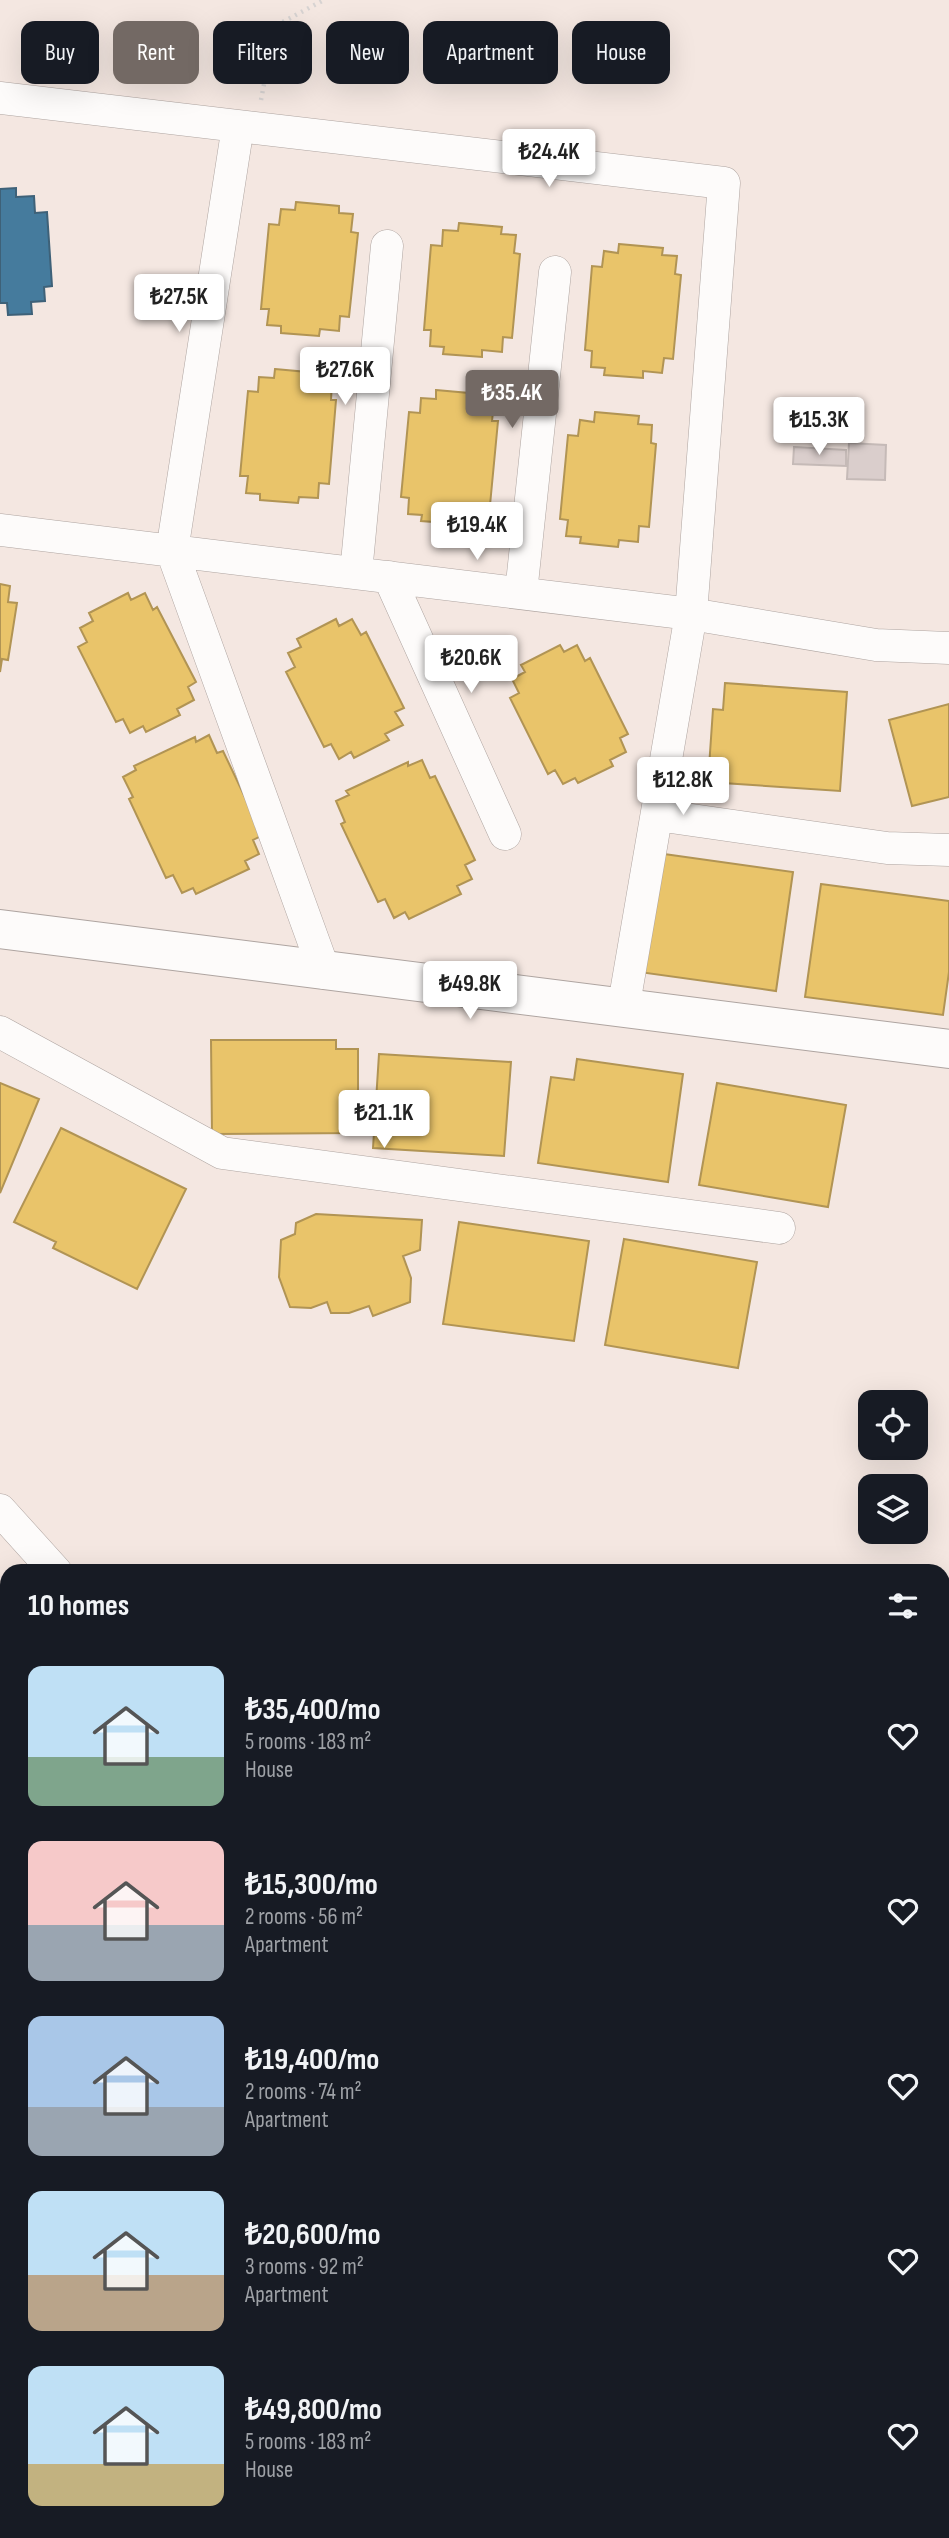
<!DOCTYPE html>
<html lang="en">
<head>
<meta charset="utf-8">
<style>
  :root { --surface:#171b24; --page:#242831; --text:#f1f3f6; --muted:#9ea1a6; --accent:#736964 }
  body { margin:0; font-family:"Sofia Sans Condensed",sans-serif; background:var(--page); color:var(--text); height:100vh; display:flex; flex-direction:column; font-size:26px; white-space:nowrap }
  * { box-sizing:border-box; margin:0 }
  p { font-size:23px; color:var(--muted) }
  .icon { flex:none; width:38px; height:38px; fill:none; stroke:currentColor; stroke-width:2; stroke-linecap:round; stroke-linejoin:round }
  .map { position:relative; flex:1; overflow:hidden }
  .side { position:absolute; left:0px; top:1564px; width:950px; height:975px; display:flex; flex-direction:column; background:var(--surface); border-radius:21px 21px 0 0; box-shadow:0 7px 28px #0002 }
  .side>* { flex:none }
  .hud { position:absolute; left:21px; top:21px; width:908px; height:63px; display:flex; gap:14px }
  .buttons { position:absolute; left:858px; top:1390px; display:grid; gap:14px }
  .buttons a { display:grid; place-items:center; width:70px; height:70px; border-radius:14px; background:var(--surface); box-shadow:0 7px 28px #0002; font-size:35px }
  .price { position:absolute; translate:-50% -60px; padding:0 16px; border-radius:7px; background:#fff; color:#222; font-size:23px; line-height:46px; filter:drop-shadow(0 2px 4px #0008) }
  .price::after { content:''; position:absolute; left:50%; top:42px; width:21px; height:16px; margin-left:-10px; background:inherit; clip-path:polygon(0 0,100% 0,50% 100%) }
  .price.current { background:var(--accent); color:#fff }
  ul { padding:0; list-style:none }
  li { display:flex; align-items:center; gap:21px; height:175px; padding:0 28px }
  li span { display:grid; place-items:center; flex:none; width:196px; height:140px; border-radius:14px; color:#555 }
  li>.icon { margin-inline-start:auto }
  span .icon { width:84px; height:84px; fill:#fffc; stroke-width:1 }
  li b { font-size:30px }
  h2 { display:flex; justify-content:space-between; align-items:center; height:84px; padding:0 28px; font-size:30px }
  .chip { padding:0 24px; border-radius:14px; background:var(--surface); box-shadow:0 7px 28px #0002; font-size:24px; line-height:63px }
  .chip.current { background:var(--accent); color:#fff }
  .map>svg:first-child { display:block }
  .homes { fill:#e9c46a; stroke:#b19454; stroke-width:2 }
  .public { fill:#457b9d; stroke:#3e6178; stroke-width:2 }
  .building { fill:#dacecc; stroke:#c5bab7; stroke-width:2 }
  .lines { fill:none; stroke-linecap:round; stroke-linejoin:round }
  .street-casing { stroke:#aea4a0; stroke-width:33 }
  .secondary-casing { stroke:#aea4a0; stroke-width:40 }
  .path { stroke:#d7d3d2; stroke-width:4.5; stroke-dasharray:2 5; stroke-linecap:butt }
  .street { stroke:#fdfbfa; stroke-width:32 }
  .secondary { stroke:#fdfbfa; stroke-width:38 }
</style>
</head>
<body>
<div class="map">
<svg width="949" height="2538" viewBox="0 0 949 2538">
  <rect width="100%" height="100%" fill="#f4e7e1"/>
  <path class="homes" d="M296 202 339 206V213L353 214 351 232 358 233 349 317 340 316 339 331 320 329 319 336 281 333V326L267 325 269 309H261L269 224 279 225 281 209 295 210Z
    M459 223 502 227 501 234 516 235 514 253 520 254 512 338 503 337 502 352 482 350V357L443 354 444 347 430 346 431 330H424L431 245 442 246 443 230 458 231Z
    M619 244 663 248 662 255 677 256 675 274 681 275 673 359 664 358 662 373 643 371V378L604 375 605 368 591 367 592 351 585 350 592 266 602 267 604 251 618 253Z
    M275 369 318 373V381L332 382 331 400H336L329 484 319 483 318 498 299 497 298 503 260 500V494L246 493 248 476H240L248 391 258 392 259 377 274 378Z
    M436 390 480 394V402L494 403 492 421H498L490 505 481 504 480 519 461 518 460 524 421 521 422 515 408 514 409 498 401 497 409 412 420 413 421 398 436 399Z
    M595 412 639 416 638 424 652 425 651 443 656 444 649 527 639 526 638 542 619 540 618 547 580 543 581 537 566 536 568 520 560 519 568 435 578 436 580 420 594 422Z
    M0 584 10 586 8 602 17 603 8 660 2 659 0 672Z
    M128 593 131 600 145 593 153 610 157 607 196 682 188 687 194 700 177 709 180 715 146 732 143 726 130 733 123 719 116 722 78 647 87 642 80 628 93 621 89 613Z
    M336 619 339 626 352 619 361 635 366 632 404 708 395 712 403 725 385 734 389 740 354 758 351 752 339 759 331 744 324 747 286 672 295 667 288 653 301 647 297 639Z
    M560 645 564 652 577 645 585 661 590 658 628 734 620 738 626 752 610 760 613 766 578 783 575 778 563 784 555 770 548 774 510 698 519 693 512 679 525 672 521 665Z
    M725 683 847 692 840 791 708 782 713 709 723 710Z
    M949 704V797L912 806 889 720Z
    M209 735 217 753 223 751 263 835 253 840 259 854 245 861 249 869 196 894 193 888 182 893 173 875 166 878 129 799 133 797 123 777 136 770 134 766 195 737 196 742Z
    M422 760 430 778 435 776 475 860 465 865 472 879 457 886 461 894 409 919 405 912 394 918 385 899 378 902 341 824 345 822 336 801 349 795 346 791 408 762V766Z
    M657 853 793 872 776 991 639 972Z
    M821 884 949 901V972L943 1015 805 997Z
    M211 1040H336V1049H358V1133L212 1134Z
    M379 1054 511 1062 504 1156 373 1148Z
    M577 1059 683 1074 668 1182 538 1163 551 1077 574 1080Z
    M0 1083 39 1099 0 1193Z
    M717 1083 846 1105 828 1207 699 1185Z
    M61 1128 186 1189 137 1289 53 1248 56 1242 14 1222Z
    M316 1214 422 1220 420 1250 403 1256 411 1278 410 1302 373 1316 369 1306 349 1313H331L327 1302 311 1308 290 1307 279 1277 281 1240 295 1234 296 1223Z
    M459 1222 589 1241 574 1341 443 1324Z
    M624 1239 757 1262 738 1368 605 1345Z"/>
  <path class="public" d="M16 188V197L34 196 35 213 47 212 52 286 44 287 45 301 31 302 32 314 8 315 7 303H0V189Z"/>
  <path class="building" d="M849 443 886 445 885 480 847 479Z
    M794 447 846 450V466L793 464Z"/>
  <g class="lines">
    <g class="street-casing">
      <path id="street" d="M0 98 724 183 691 614 623 1010
        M238 126 172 551 325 973
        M0 530 691 614 876 645 949 648
        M356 573 387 246
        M389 577 505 834
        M521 593 555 272
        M657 815 887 848 949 850
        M0 1032 222 1153 779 1228
        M0 1510 56 1572
        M0 1925 7 1928
        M943 2312 949 2314
        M316 2532 317 2538"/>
    </g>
    <g class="secondary-casing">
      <path id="secondary" d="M0 929 949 1049"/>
    </g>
    <path class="path" d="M261 100 275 26 324 0"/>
    <use href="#street" class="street"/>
    <use href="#secondary" class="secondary"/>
  </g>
</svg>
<div class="buttons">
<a><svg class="icon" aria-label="locate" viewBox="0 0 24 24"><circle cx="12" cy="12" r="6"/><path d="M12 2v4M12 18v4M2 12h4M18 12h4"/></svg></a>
<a><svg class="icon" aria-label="layers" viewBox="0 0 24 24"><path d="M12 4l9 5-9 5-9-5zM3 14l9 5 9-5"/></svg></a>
</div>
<b class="price" style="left:549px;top:189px">₺24.4K</b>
<b class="price" style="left:179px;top:334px">₺27.5K</b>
<b class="price" style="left:345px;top:407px">₺27.6K</b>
<b class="price current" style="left:512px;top:430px">₺35.4K</b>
<b class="price" style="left:819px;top:457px">₺15.3K</b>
<b class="price" style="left:477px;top:562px">₺19.4K</b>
<b class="price" style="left:471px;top:695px">₺20.6K</b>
<b class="price" style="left:683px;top:817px">₺12.8K</b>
<b class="price" style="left:470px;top:1021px">₺49.8K</b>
<b class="price" style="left:384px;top:1150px">₺21.1K</b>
<div class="hud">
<a class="chip">Buy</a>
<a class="chip current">Rent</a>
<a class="chip">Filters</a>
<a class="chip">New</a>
<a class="chip">Apartment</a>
<a class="chip">House</a>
</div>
<section class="side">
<h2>10 homes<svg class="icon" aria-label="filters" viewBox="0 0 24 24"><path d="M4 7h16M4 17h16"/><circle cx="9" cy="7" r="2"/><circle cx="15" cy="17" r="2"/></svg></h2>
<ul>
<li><span style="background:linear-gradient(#bfe0f5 65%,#7fa58c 0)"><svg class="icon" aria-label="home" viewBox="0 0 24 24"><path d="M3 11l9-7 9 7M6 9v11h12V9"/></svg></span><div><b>₺35,400/mo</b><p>5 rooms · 183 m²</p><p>House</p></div><svg class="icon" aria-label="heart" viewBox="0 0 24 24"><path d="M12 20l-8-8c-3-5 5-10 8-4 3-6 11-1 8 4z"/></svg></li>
<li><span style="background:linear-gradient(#f6c9c9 60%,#9aa5b1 0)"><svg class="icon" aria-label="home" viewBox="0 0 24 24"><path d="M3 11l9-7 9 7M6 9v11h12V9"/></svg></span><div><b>₺15,300/mo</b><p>2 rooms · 56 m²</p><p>Apartment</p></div><svg class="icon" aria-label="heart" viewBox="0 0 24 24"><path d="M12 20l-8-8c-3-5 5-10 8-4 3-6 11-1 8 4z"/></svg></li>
<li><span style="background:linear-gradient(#a9c7e8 65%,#9aa5b1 0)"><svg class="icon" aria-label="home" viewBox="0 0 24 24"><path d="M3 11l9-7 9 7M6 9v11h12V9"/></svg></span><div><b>₺19,400/mo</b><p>2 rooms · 74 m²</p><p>Apartment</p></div><svg class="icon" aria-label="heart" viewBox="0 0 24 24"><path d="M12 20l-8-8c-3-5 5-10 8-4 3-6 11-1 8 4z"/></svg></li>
<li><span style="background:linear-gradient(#bfe0f5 60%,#b9a48a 0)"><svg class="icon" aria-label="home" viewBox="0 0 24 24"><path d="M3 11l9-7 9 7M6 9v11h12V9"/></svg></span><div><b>₺20,600/mo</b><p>3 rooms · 92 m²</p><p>Apartment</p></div><svg class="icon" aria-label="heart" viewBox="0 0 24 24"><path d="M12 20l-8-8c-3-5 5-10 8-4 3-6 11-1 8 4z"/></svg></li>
<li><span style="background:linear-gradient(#bfe0f5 70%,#c2b280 0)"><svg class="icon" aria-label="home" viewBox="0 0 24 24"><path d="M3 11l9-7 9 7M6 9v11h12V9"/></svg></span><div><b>₺49,800/mo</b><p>5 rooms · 183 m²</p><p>House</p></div><svg class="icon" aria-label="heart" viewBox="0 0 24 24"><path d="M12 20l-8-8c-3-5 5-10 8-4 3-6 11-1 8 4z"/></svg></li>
</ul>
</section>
</div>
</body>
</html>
